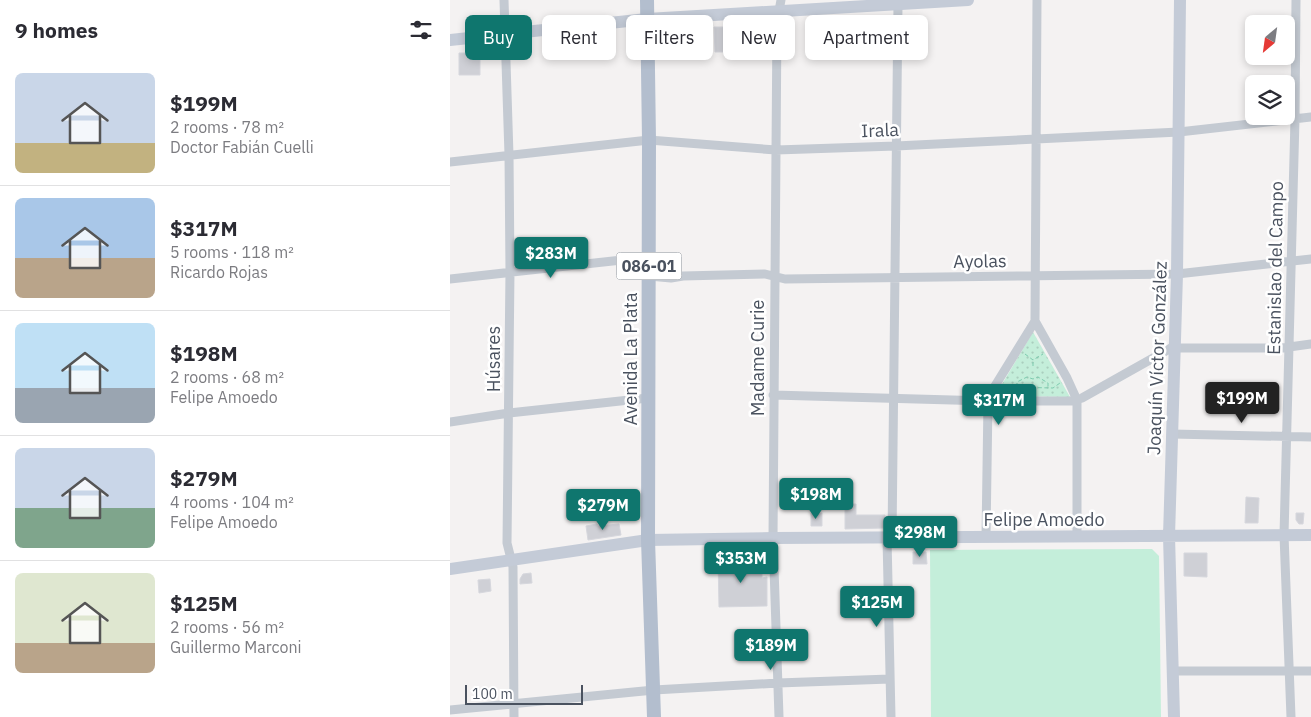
<!DOCTYPE html>
<html lang="en">
<head>
<meta charset="utf-8">
<style>
  :root { --surface:#fff; --page:#f7f7f7; --text:#2b2b33; --muted:#7c7c81; --line:#e1e1e2; --accent:#0f766e }
  body { margin:0; font-family:"IBM Plex Sans",sans-serif; background:var(--page); color:var(--text); height:100vh; display:flex; flex-direction:column; font-size:19px; white-space:nowrap }
  * { box-sizing:border-box; margin:0 }
  p { font-size:16px; color:var(--muted) }
  .icon { flex:none; width:28px; height:28px; fill:none; stroke:currentColor; stroke-width:2; stroke-linecap:round; stroke-linejoin:round }
  .map { position:relative; flex:1; overflow:hidden }
  .drawer { display:flex; flex-direction:column; background:var(--surface); width:450px }
  .drawer>* { flex:none }
  .top-card { position:absolute; left:15px; top:15px; width:475px; height:45px; display:flex; gap:10px }
  .needle { width:32px; rotate:209deg }
  .fabs { position:absolute; left:795px; top:15px; display:grid; gap:10px }
  .fabs a { display:grid; place-items:center; width:50px; height:50px; border-radius:8px; background:var(--surface); box-shadow:0 2px 8px #0003; font-size:25px }
  .scale { position:absolute; left:15px; bottom:12px; width:118px; box-sizing:border-box; padding-left:5px; border:2px solid #4a525f; border-top:0; font-size:14px; line-height:18px; white-space:nowrap; color:#4a525f; -webkit-text-stroke:4px #fff; paint-order:stroke }
  .price { position:absolute; translate:-50% -42px; padding:0 11px; border-radius:5px; background:var(--accent); color:#fff; font-size:16px; line-height:32px; filter:drop-shadow(0 1px 2px #0008) }
  .price::after { content:''; position:absolute; left:50%; top:30px; width:15px; height:11px; margin-left:-8px; background:inherit; clip-path:polygon(0 0,100% 0,50% 100%) }
  .price.on { background:#222; color:#fff }
  ul { padding:0; list-style:none }
  li { display:flex; align-items:center; gap:15px; height:125px; padding:0 15px }
  li+li { border-top:1px solid var(--line) }
  li span { display:grid; place-items:center; flex:none; width:140px; height:100px; border-radius:8px; color:#555 }
  li>.icon { margin-inline-start:auto }
  span .icon { width:60px; height:60px; fill:#fffc; stroke-width:1 }
  li b { font-size:21px }
  h2 { display:flex; justify-content:space-between; align-items:center; height:60px; padding:0 15px; font-size:21px }
  .pill { padding:0 18px; border-radius:8px; background:var(--surface); box-shadow:0 2px 8px #0003; font-size:18px; line-height:45px }
  .pill.on { background:var(--accent); color:#fff }
  main { display:flex; flex:1; min-height:0 }
  .map>svg:first-child { display:block }
  .grass { fill:#c4eeda }
  .park { fill:url(#park-dots) }
  .building { fill:#cfd0d6; stroke:#d6d7dd }
  .lines { fill:none; stroke-linecap:round; stroke-linejoin:round }
  .path { stroke:#7dcbae; stroke-width:1; stroke-dasharray:4 2.5; stroke-linecap:butt }
  .street { stroke:#c4cad2; stroke-width:9 }
  .secondary { stroke:#c4cbd7; stroke-width:12 }
  .primary { stroke:#b3bece; stroke-width:14 }
  .labels { text-anchor:middle; dominant-baseline:central; stroke-width:5; stroke-linejoin:round; paint-order:stroke }
  .shield { fill:#fff; stroke:#80868f; stroke-width:1 }
  .shield-label { font-size:16px; font-weight:bold; fill:#4a525f }
  .street-label { font-size:18px; fill:#4a525f; stroke:#fff }
</style>
</head>
<body>
<main>
<section class="drawer">
<h2>9 homes<svg class="icon" aria-label="filters" viewBox="0 0 24 24"><path d="M4 7h16M4 17h16"/><circle cx="9" cy="7" r="2"/><circle cx="15" cy="17" r="2"/></svg></h2>
<ul>
<li><span style="background:linear-gradient(#c9d6e8 70%,#c2b280 0)"><svg class="icon" aria-label="home" viewBox="0 0 24 24"><path d="M3 11l9-7 9 7M6 9v11h12V9"/></svg></span><div><b>$199M</b><p>2 rooms · 78 m²</p><p>Doctor Fabián Cuelli</p></div></li>
<li><span style="background:linear-gradient(#a9c7e8 60%,#b9a48a 0)"><svg class="icon" aria-label="home" viewBox="0 0 24 24"><path d="M3 11l9-7 9 7M6 9v11h12V9"/></svg></span><div><b>$317M</b><p>5 rooms · 118 m²</p><p>Ricardo Rojas</p></div></li>
<li><span style="background:linear-gradient(#bfe0f5 65%,#9aa5b1 0)"><svg class="icon" aria-label="home" viewBox="0 0 24 24"><path d="M3 11l9-7 9 7M6 9v11h12V9"/></svg></span><div><b>$198M</b><p>2 rooms · 68 m²</p><p>Felipe Amoedo</p></div></li>
<li><span style="background:linear-gradient(#c9d6e8 60%,#7fa58c 0)"><svg class="icon" aria-label="home" viewBox="0 0 24 24"><path d="M3 11l9-7 9 7M6 9v11h12V9"/></svg></span><div><b>$279M</b><p>4 rooms · 104 m²</p><p>Felipe Amoedo</p></div></li>
<li><span style="background:linear-gradient(#dfe7d0 70%,#b9a48a 0)"><svg class="icon" aria-label="home" viewBox="0 0 24 24"><path d="M3 11l9-7 9 7M6 9v11h12V9"/></svg></span><div><b>$125M</b><p>2 rooms · 56 m²</p><p>Guillermo Marconi</p></div></li>
</ul>
</section>
<div class="map">
<svg width="861" height="717" viewBox="0 0 861 717">
  <defs>
    <pattern id="park-dots" width="8" height="8" patternUnits="userSpaceOnUse" patternTransform="scale(1.25)"><rect width="8" height="8" fill="#c4eeda"/><path d="M2 2h.1M6 6h.1" fill="none" stroke="#aacebe" stroke-width="1.8" stroke-linecap="round"/></pattern>
  </defs>
  <rect width="100%" height="100%" fill="#f4f2f2"/>
  <path class="grass" d="M702 549 709 556 711 717H481L480 550Z"/>
  <path class="park" d="M583 332 620 397 545 396Z"/>
  <path class="building" d="M264 27H276L277 52H265Z
    M211 30H225V51H211Z
    M9 53H30V75H9Z
    M796 497 809 498 808 523H795Z
    M395 504H406V515H435V528L395 529Z
    M361 513H372V526H361Z
    M846 513H854L853 524H849L846 520Z
    M453 517H466V525H453Z
    M147 524 148 526 169 524 171 535 138 540 136 526Z
    M463 552H476L477 564H463Z
    M734 553H757V577L734 576Z
    M268 558H299L300 566H312V578L317 577V606L269 607Z
    M81 573 82 583 70 584V579L73 574Z
    M40 579 41 591 29 593 28 580Z"/>
  <g class="lines">
    <path class="path" d="M575 354 583 360 593 354
      M583 366V360
      M556 385 559 387 603 388 610 383
      M567 387V382L577 377 583 379 588 377 598 383V387"/>
    <path class="street" d="M54 0 59 155 60 271 57 543 63 567 64 717
      M0 162 199 140 326 150 446 146 729 132 861 117
      M199 276 221 278 233 276 315 274 335 279 727 274 861 259
      M0 279 199 257
      M585 321 617 378 627 400V536
      M323 395 538 401H623L632 398 721 348H832L861 344
      M0 422 59 413 198 398
      M722 434 861 437
      M536 537 538 401 540 394 585 321 587 0
      M437 538 441 717
      M442 538 448 4
      M722 671H861
      M0 710 204 690 328 683 440 679
      M329 717 323 538 327 22 331 0
      M841 717 834 535 845 119 846 0"/>
    <path class="secondary" d="M0 40 197 19 518 0
      M0 569 198 540 323 538 861 535
      M724 717 719 536 727 274 730 0"/>
    <path class="primary" d="M197 0 199 140 198 540 204 717"/>
  </g>
  <g class="labels">
    <rect class="shield" x="166.5" y="252.5" width="65" height="27" rx="4"/>
    <g class="shield-label">
      <text x="199" y="266">086-01</text>
    </g>
    <g class="street-label">
      <text transform="translate(430 130) rotate(-2)">Irala</text>
      <text transform="translate(530 261) rotate(-1)">Ayolas</text>
      <text transform="translate(825 268) rotate(-89)">Estanislao del Campo</text>
      <text transform="translate(307 358) rotate(-90)">Madame Curie</text>
      <text transform="translate(707 358) rotate(-88)">Joaquín Víctor González</text>
      <text transform="translate(43 359) rotate(-90)">Húsares</text>
      <text transform="translate(180 359) rotate(-90)">Avenida La Plata</text>
      <text x="594" y="519">Felipe Amoedo</text>
    </g>
  </g>
</svg>
<div class="fabs">
<a><svg class="needle" viewBox="-14 -14 28 28"><path d="M0-13l5 13h-10z" fill="#e53935"/><path d="M0 13l5-13h-10z" fill="#7c7c81"/></svg></a>
<a><svg class="icon" aria-label="layers" viewBox="0 0 24 24"><path d="M12 4l9 5-9 5-9-5zM3 14l9 5 9-5"/></svg></a>
</div>
<div class="scale">100 m</div>
<b class="price" style="left:101px;top:279px">$283M</b>
<b class="price on" style="left:792px;top:424px">$199M</b>
<b class="price" style="left:549px;top:426px">$317M</b>
<b class="price" style="left:366px;top:520px">$198M</b>
<b class="price" style="left:153px;top:531px">$279M</b>
<b class="price" style="left:470px;top:558px">$298M</b>
<b class="price" style="left:291px;top:584px">$353M</b>
<b class="price" style="left:427px;top:628px">$125M</b>
<b class="price" style="left:321px;top:671px">$189M</b>
<div class="top-card">
<a class="pill on">Buy</a>
<a class="pill">Rent</a>
<a class="pill">Filters</a>
<a class="pill">New</a>
<a class="pill">Apartment</a>
</div>
</div>
</main>
</body>
</html>
